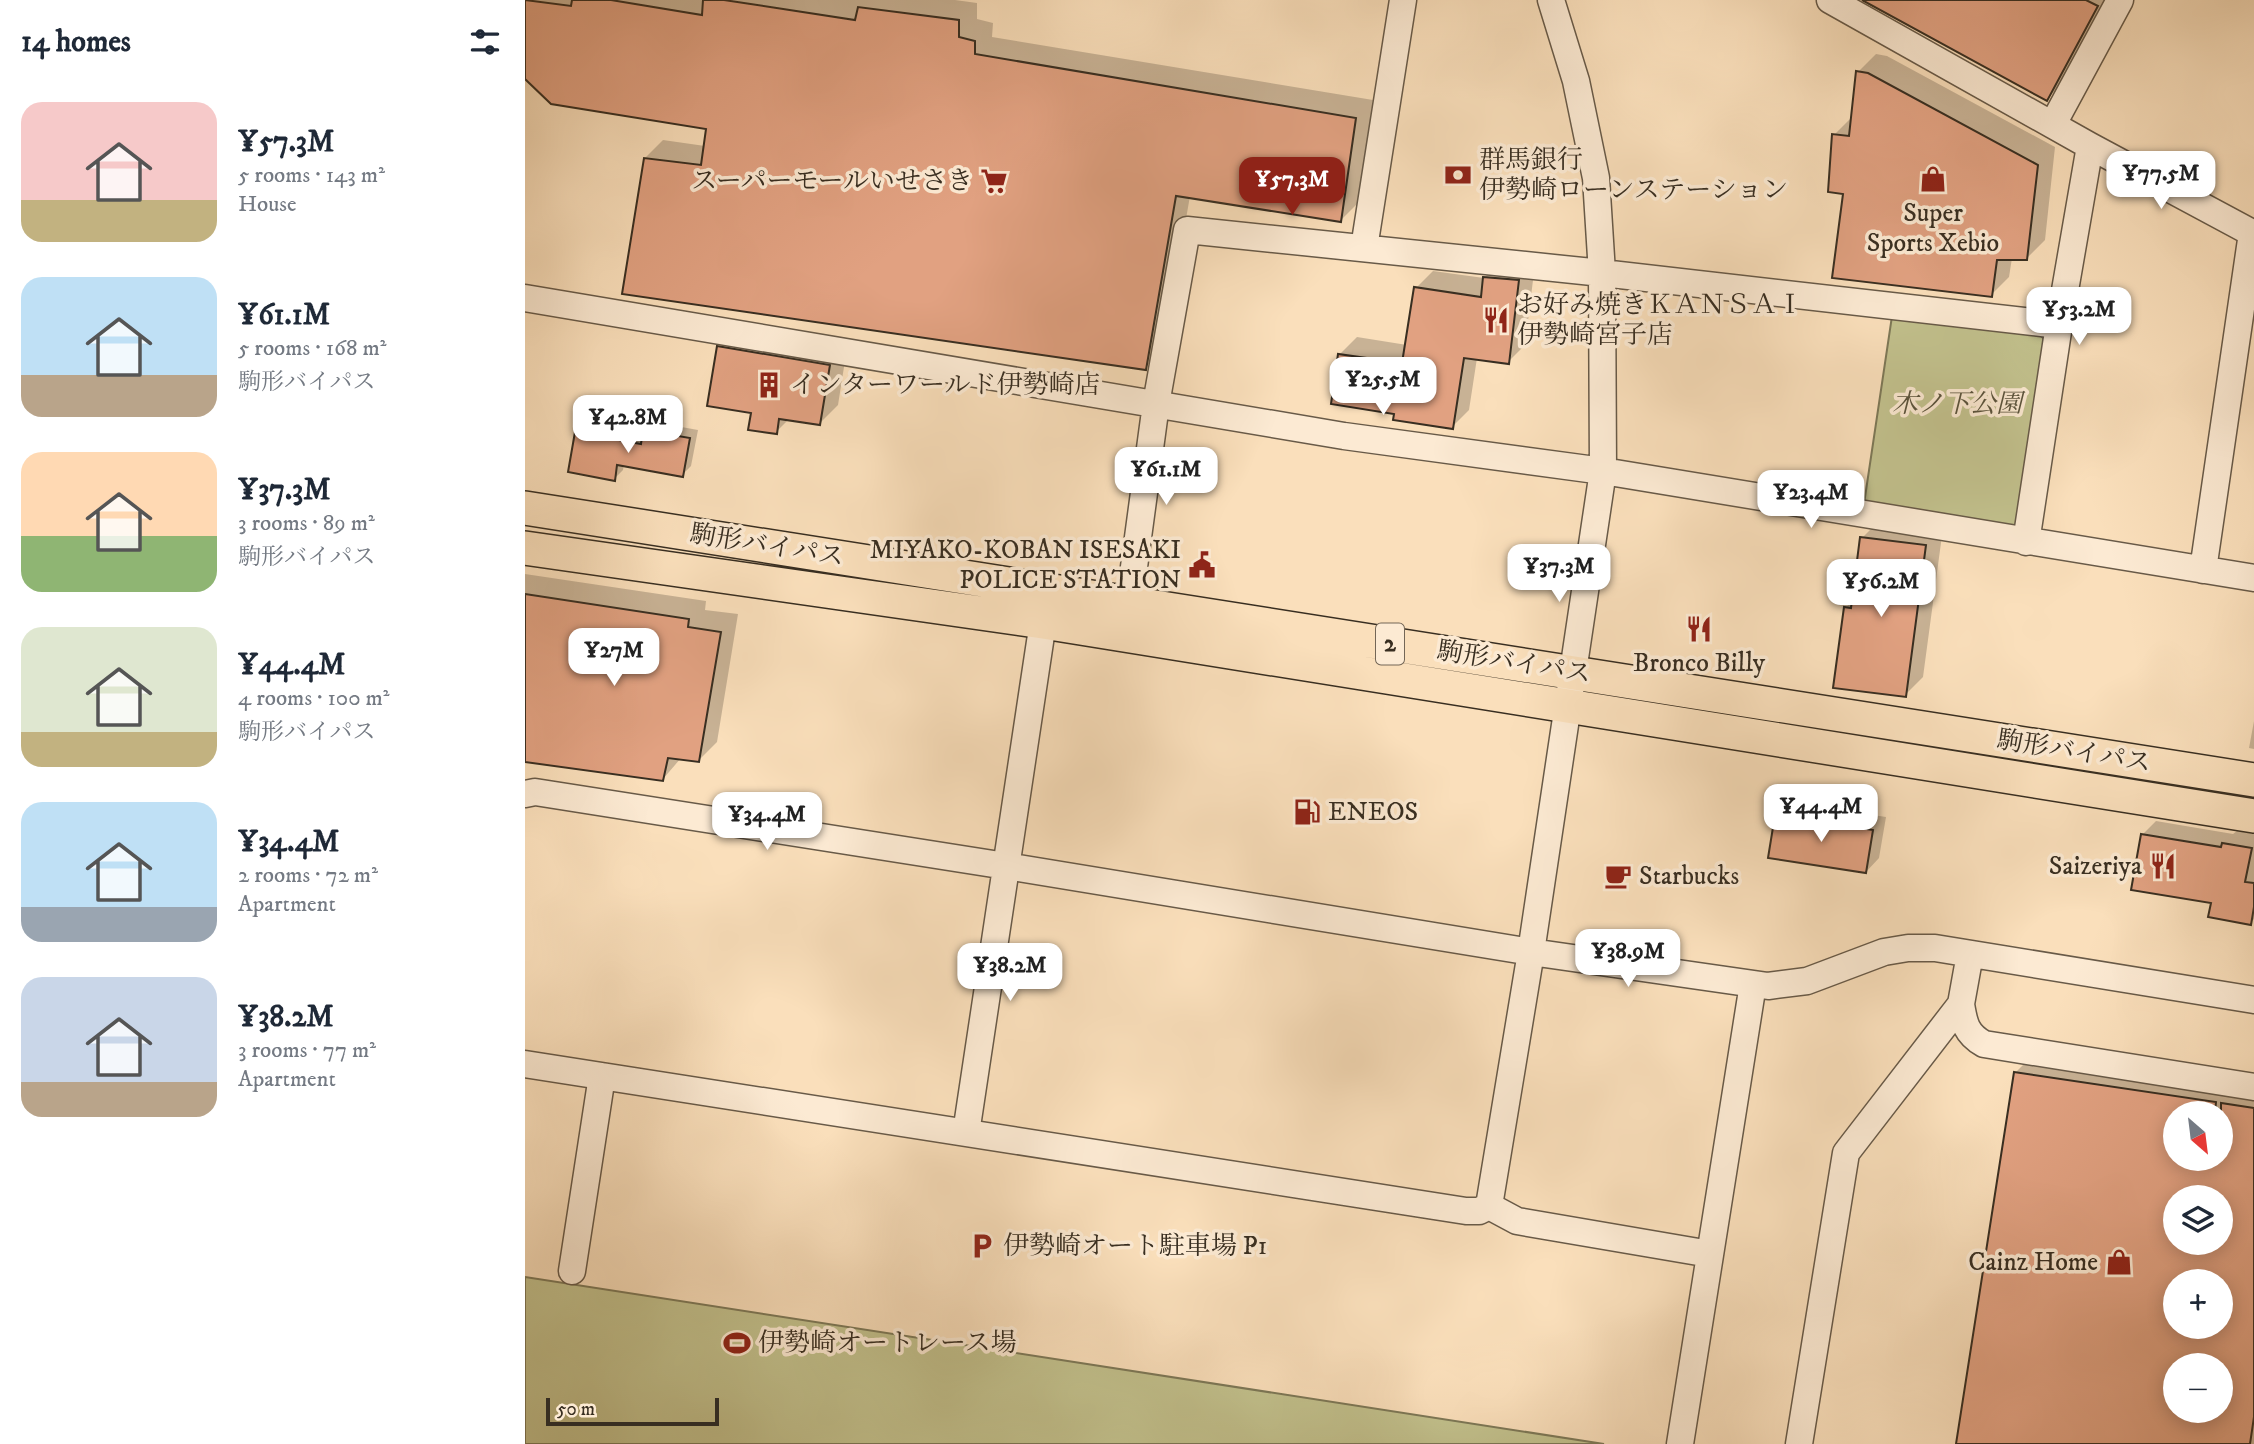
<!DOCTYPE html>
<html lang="en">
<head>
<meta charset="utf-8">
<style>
  :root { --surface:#fff; --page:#f6f6f7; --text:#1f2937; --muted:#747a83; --accent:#8f2418 }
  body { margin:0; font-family:"IM FELL DW Pica","Noto Serif JP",serif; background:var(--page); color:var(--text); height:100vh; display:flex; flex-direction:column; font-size:26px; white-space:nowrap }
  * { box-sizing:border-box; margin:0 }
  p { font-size:23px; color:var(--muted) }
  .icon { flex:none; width:38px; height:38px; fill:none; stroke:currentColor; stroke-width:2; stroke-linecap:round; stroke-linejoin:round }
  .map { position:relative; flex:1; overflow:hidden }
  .details { display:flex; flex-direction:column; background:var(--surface); width:525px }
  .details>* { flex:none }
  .needle { width:46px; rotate:152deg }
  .tools { position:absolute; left:1638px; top:1101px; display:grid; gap:14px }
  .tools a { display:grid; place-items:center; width:70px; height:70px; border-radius:50%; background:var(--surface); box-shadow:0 4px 18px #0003; font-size:35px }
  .scale { position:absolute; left:21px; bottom:18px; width:173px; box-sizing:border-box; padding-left:7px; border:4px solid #382e21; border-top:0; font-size:19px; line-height:24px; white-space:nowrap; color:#382e21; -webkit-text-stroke:5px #fcead3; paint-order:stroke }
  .price { position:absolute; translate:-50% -60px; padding:0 16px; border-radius:14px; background:#fff; color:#222; font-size:23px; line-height:46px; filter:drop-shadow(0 2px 4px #0008) }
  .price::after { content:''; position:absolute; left:50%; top:42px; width:21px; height:16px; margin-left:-10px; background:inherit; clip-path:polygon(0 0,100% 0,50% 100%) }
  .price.selected { background:var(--accent); color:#fff }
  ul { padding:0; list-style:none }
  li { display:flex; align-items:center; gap:21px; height:175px; padding:0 21px }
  li span { display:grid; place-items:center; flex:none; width:196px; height:140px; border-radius:21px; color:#555 }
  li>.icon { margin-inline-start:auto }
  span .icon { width:84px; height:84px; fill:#fffc; stroke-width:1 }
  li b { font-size:30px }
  h2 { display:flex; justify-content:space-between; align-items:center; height:84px; padding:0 21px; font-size:30px }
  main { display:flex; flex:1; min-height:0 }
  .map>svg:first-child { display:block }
  .green { fill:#c2c18d; stroke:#7d7857; stroke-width:2 }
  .shadow { fill:#0003; fill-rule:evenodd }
  .building { fill:#e1a181; stroke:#382e21; stroke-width:2; fill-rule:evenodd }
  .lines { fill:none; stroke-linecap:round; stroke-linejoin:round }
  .minor-casing { stroke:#685a48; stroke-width:29 }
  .major-casing { stroke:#382e21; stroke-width:36 }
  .minor { stroke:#fcead3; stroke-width:26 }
  .major { stroke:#fadfbb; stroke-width:33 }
  .labels { text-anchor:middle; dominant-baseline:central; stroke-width:7; stroke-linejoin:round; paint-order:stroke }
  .shield { fill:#fcead3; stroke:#736656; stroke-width:2 }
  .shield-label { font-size:24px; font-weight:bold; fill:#382e21 }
  .poi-label { font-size:26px; fill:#382e21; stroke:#fcead3; text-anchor:start }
  .park-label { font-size:26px; font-style:italic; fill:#5a533c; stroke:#fcead3 }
  .street-label { font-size:26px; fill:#382e21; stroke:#fcead3 }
</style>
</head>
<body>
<main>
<section class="details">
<h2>14 homes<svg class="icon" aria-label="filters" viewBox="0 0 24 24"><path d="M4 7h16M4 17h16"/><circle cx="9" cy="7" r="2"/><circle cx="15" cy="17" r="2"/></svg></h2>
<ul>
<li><span style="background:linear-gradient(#f6c9c9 70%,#c2b280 0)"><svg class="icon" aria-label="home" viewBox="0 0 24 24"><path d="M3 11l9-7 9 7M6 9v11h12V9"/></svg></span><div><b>¥57.3M</b><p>5 rooms · 143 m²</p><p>House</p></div></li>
<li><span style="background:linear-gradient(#bfe0f5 70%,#b9a48a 0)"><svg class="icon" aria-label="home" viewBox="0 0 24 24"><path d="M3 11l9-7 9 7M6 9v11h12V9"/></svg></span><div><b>¥61.1M</b><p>5 rooms · 168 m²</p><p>駒形バイパス</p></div></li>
<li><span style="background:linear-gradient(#ffd9b3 60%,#8fb573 0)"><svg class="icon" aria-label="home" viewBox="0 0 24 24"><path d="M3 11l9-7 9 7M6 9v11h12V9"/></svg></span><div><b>¥37.3M</b><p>3 rooms · 89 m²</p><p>駒形バイパス</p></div></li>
<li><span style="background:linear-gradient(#dfe7d0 75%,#c2b280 0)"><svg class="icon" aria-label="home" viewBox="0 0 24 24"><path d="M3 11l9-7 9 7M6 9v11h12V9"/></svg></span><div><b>¥44.4M</b><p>4 rooms · 100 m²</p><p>駒形バイパス</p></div></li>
<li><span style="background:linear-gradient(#bfe0f5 75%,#9aa5b1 0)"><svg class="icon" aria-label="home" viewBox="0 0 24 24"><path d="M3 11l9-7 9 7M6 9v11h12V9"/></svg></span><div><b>¥34.4M</b><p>2 rooms · 72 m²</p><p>Apartment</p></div></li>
<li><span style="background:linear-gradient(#c9d6e8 75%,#b9a48a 0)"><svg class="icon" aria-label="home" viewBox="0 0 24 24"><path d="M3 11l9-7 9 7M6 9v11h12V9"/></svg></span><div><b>¥38.2M</b><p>3 rooms · 77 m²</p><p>Apartment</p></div></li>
</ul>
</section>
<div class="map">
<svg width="1729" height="1444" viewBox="0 0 1729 1444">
  <rect width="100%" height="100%" fill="#fadfbb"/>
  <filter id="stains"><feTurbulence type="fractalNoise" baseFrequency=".00286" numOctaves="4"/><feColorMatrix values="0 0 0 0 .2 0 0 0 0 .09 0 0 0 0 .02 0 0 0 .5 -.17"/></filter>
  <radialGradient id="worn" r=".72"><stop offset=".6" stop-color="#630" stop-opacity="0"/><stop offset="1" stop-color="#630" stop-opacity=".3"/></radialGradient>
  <path class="green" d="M1367 316 1515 335 1521 341 1491 525 1486 530 1339 504Z
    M0 1277 1079 1444H0Z"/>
  <path class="shadow" d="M0 0H430L452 3V19L468 23 467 37 848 100 834 202 816 220 665 196 638 350 620 368 120 158 138 140 180 146 183 128 0 76Z
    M1339 0H1581L1535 86 1522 99Z
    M1351 54 1362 56 1530 147 1520 240 1501 259 1487 258 1484 277 1466 295 1320 193 1309 135 1327 117 1333 72Z
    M977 260 1010 264 1000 345 983 362 952 358 944 410 927 427 871 412 815 354 832 337 882 345 891 288 908 271 959 278Z
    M211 329 322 348 313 405 295 423 264 419 251 432 193 347Z
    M129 422 173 430 166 466 157 475 99 464 98 470 89 479 52 433 61 424 119 435Z
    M1355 520 1418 528 1398 677 1380 695 1320 608 1329 600 1337 538Z
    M0 574 181 601 180 610 213 614 192 742 174 760 156 758 138 779 0 761Z
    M1729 721V749L1724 748Z
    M1265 802 1361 817 1354 858 1341 872 1251 816Z
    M1631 821 1708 834 1712 831 1729 834V919L1725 923 1688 902 1617 835Z
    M1509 1054 1729 1088V1444H1433L1491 1072ZM1650 1113H1696V1158H1650ZM1650 1197H1696V1242H1650ZM1650 1281H1696V1326H1650ZM1650 1365H1696V1410H1650Z"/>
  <path class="building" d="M0 0 46 6 47 0H86L177 15 178 0H199L330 20 333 7 434 20V37L450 41V54L831 118 816 222 651 196 621 370 97 294 119 158 176 165 181 129 26 104 0 79Z
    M1337 0H1561L1573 6 1522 101Z
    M1331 71 1343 73 1513 165 1502 260H1472L1467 297 1307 278 1318 194 1303 192 1307 134 1324 136Z
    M958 277 994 280 984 364 939 358 928 429 868 420 869 414 806 404 813 354 877 363 889 287 956 297Z
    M192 346 305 365 295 425 254 419 252 434 223 430 226 413 182 406Z
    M118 430 165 438 158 477 92 465 90 481 43 472 50 432 116 444Z
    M1335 537 1401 545 1381 697 1308 688 1319 607 1326 608Z
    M0 594 164 619 163 627 196 632 174 762 143 758 138 781 0 762Z
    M1250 815 1348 830 1341 873 1243 858Z
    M1616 834 1696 847 1697 843 1727 848 1720 882 1729 883V907L1726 925 1683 917 1686 903 1606 890Z
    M1489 1072 1691 1102 1690 1113H1650V1158H1696V1103L1729 1108V1417L1725 1444H1431ZM1650 1197H1696V1242H1650ZM1650 1281H1696V1326H1650ZM1650 1365H1696V1410H1650Z"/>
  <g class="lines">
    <g class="minor-casing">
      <path id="minor" d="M1305 0 1565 146 1729 234
        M1528 124 1595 0
        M839 248 878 0
        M0 298 819 436 1078 471 1729 578
        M1501 542 1534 325 1565 146
        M1678 570 1727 233
        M604 604 631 404 662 230 1077 273 1534 325
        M0 794 10 792 481 866 1006 952 1243 986 1282 981 1359 952 1383 948H1410L1729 1000
        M1436 1004C1439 1023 1441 1034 1459 1044L1729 1087
        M0 1064 941 1211H954L964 1206
        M441 1133 518 622
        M964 1206 1006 952 1078 471 1077 273 1071 178 1051 81 1026 0
        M964 1206 992 1221 1185 1254
        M47 1271 77 1076
        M1155 1444 1228 984
        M1274 1444 1321 1153 1436 1004 1445 954"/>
    </g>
    <g class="major-casing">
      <path id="major" d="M0 508 1729 780
        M0 548 518 622 1729 816"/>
    </g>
    <use href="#minor" class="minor"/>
    <use href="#major" class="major"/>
  </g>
  <defs>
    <g id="bank-bare" transform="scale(2.1)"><path d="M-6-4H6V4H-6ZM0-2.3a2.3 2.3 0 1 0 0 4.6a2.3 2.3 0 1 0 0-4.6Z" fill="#8f2418" stroke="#fcead3" stroke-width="2.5" paint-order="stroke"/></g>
    <g id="shop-bare" transform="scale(2.1)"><path d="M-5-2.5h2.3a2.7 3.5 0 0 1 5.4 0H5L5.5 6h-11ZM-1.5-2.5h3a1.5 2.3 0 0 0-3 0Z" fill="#8f2418" stroke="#fcead3" stroke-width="2.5" paint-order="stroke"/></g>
    <g id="supermarket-bare" transform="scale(2.1)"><path d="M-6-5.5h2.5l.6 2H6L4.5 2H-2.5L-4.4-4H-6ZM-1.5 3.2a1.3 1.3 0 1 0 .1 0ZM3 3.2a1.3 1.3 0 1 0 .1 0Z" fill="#8f2418" stroke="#fcead3" stroke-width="2.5" paint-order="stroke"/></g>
    <g id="restaurant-bare" transform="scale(2.1)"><path d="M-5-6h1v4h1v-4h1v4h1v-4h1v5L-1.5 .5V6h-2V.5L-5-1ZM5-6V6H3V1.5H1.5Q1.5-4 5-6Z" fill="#8f2418" stroke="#fcead3" stroke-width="2.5" paint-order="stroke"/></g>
    <g id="building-bare" transform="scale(2.1)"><path d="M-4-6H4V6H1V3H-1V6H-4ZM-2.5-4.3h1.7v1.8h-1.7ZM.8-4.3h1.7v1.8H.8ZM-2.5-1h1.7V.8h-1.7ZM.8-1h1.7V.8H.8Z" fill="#8f2418" stroke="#fcead3" stroke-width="2.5" paint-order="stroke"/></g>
    <g id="civic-bare" transform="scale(2.1)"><path d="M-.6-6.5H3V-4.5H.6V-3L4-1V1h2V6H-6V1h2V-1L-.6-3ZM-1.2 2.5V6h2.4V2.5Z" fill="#8f2418" stroke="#fcead3" stroke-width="2.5" paint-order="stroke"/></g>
    <g id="fuel-bare" transform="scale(2.1)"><path d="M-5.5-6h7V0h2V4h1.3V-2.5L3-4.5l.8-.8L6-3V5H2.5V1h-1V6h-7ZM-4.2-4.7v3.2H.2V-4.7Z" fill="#8f2418" stroke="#fcead3" stroke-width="2.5" paint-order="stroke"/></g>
    <g id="cafe-bare" transform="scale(2.1)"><path d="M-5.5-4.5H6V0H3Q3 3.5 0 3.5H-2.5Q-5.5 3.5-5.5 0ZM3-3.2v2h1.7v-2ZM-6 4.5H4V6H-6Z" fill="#8f2418" stroke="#fcead3" stroke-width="2.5" paint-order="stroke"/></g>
    <g id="parking-bare" transform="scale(2.1)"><path d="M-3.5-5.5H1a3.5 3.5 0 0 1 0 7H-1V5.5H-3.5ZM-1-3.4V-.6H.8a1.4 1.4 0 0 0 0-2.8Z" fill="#8f2418" stroke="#fcead3" stroke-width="2.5" paint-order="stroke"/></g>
    <g id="stadium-bare" transform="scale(2.1)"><path d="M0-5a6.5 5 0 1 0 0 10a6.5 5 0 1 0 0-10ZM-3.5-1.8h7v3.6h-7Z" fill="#8f2418" stroke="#fcead3" stroke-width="2.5" paint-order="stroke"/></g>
  </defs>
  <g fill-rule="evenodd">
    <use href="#bank-bare" x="933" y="175"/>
    <use href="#shop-bare" x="1408" y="179"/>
    <use href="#supermarket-bare" x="469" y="181"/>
    <use href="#restaurant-bare" x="971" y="320"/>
    <use href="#building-bare" x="244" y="385"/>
    <use href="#civic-bare" x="677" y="565"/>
    <use href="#restaurant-bare" x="1174" y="629"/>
    <use href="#fuel-bare" x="782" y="812"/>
    <use href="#restaurant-bare" x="1638" y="866"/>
    <use href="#cafe-bare" x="1093" y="876"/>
    <use href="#parking-bare" x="457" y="1246"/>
    <use href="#shop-bare" x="1594" y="1262"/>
    <use href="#stadium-bare" x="212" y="1343"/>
  </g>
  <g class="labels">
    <rect class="shield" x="851" y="623.5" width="28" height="41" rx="5"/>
    <g class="shield-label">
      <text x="865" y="644">2</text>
    </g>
    <g class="poi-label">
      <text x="954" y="160">群馬銀行<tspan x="954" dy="30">伊勢崎ローンステーション</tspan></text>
      <text x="448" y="181" text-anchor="end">スーパーモールいせさき</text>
      <text x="1408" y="213" text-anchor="middle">Super<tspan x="1408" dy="30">Sports Xebio</tspan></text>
      <text x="992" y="305">お好み焼きＫＡＮＳＡＩ<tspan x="992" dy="30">伊勢崎宮子店</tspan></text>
      <text x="265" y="385">インターワールド伊勢崎店</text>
      <text x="656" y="550" text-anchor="end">MIYAKO-KOBAN ISESAKI<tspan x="656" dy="30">POLICE STATION</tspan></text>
      <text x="1174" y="663" text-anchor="middle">Bronco Billy</text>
      <text x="803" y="812">ENEOS</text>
      <text x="1617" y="866" text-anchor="end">Saizeriya</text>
      <text x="1114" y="876">Starbucks</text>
      <text x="478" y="1246">伊勢崎オート駐車場 P1</text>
      <text x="1573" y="1262" text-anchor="end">Cainz Home</text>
      <text x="233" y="1343">伊勢崎オートレース場</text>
    </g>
    <g class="park-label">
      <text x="1432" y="404">木ノ下公園</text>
    </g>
    <g class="street-label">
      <text transform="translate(242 546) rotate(9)">駒形バイパス</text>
      <text transform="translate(989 663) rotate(9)">駒形バイパス</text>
      <text transform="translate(1549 752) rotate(9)">駒形バイパス</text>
    </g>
  </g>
  <rect width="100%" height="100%" filter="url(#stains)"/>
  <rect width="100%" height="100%" fill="url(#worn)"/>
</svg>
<div class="tools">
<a><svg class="needle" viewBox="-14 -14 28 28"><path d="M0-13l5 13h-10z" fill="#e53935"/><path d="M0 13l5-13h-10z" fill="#747a83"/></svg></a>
<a><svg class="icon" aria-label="layers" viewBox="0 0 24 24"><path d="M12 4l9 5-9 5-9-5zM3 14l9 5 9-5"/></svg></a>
<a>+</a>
<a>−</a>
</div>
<div class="scale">50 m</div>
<b class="price" style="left:1636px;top:211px">¥77.5M</b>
<b class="price selected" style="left:767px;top:217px">¥57.3M</b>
<b class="price" style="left:1554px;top:347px">¥53.2M</b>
<b class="price" style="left:858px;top:417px">¥25.5M</b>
<b class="price" style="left:103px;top:455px">¥42.8M</b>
<b class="price" style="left:641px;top:507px">¥61.1M</b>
<b class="price" style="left:1286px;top:530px">¥23.4M</b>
<b class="price" style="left:1034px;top:604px">¥37.3M</b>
<b class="price" style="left:1356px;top:619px">¥56.2M</b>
<b class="price" style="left:89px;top:688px">¥27M</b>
<b class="price" style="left:1296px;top:844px">¥44.4M</b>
<b class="price" style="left:242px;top:852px">¥34.4M</b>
<b class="price" style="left:1103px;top:989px">¥38.9M</b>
<b class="price" style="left:485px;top:1003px">¥38.2M</b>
</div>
</main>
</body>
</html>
